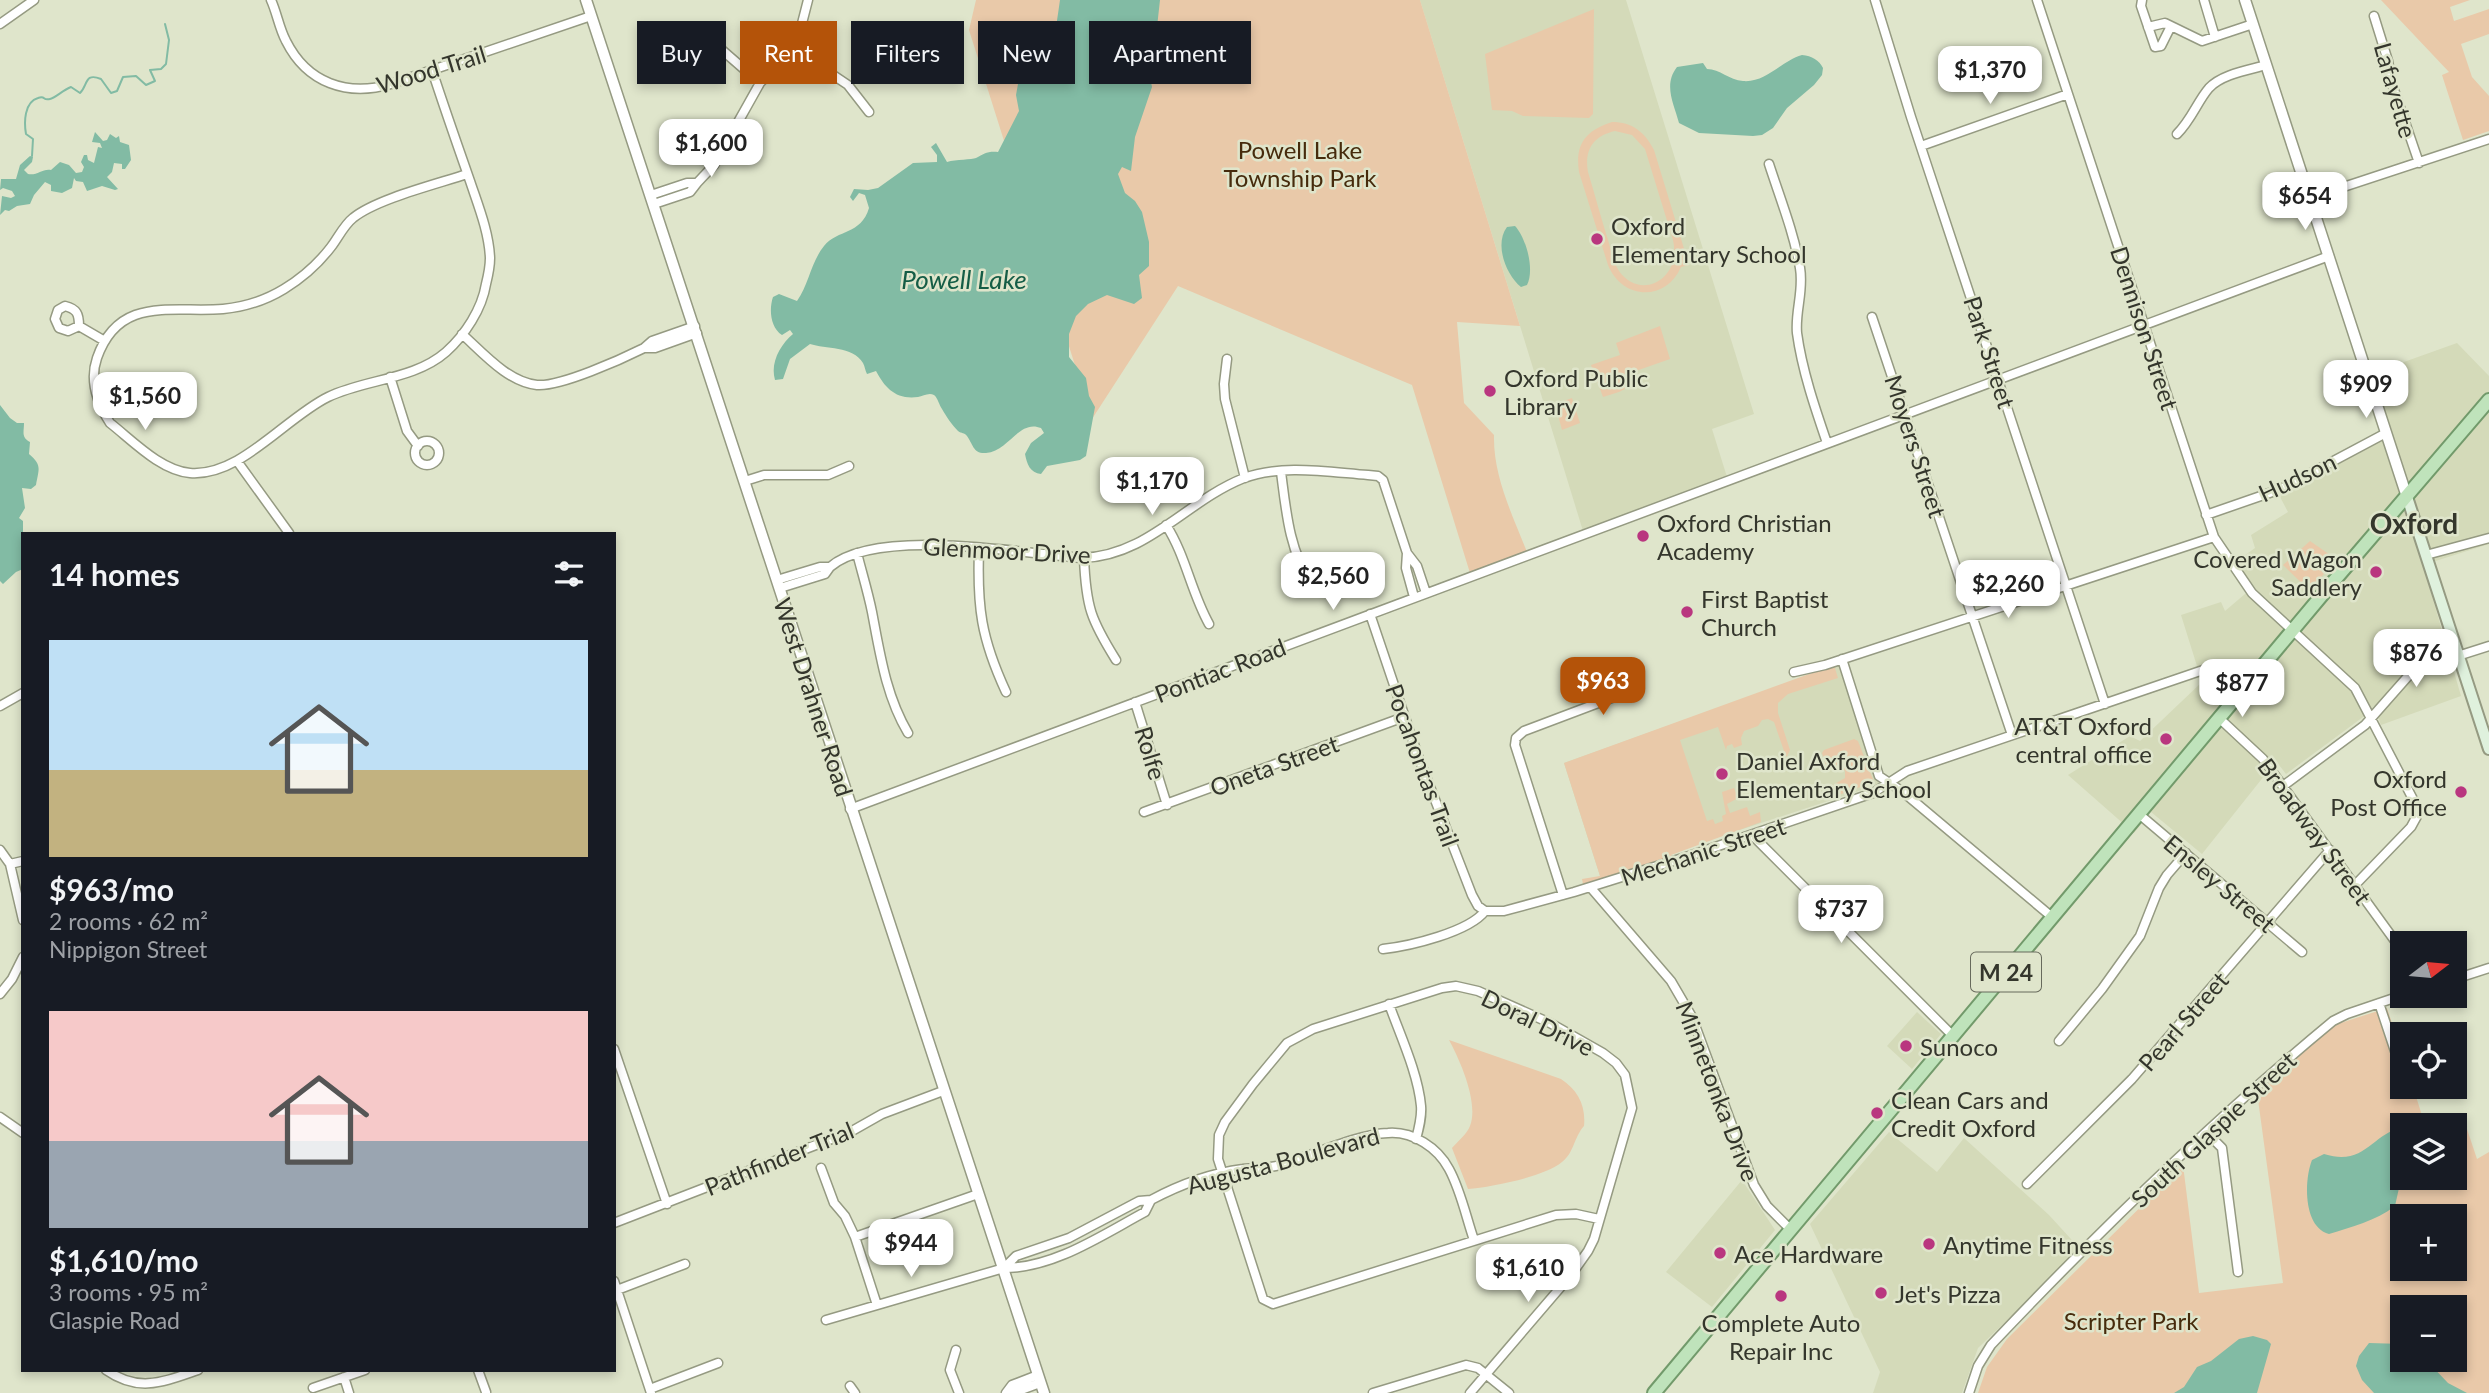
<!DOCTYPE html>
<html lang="en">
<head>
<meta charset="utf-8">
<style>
  :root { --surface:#171b24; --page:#242831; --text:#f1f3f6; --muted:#9ea1a6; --accent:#b45309 }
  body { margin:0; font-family:Lato,sans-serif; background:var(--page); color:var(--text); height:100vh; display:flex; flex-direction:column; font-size:26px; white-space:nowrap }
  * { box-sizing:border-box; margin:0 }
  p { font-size:23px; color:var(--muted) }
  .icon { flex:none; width:38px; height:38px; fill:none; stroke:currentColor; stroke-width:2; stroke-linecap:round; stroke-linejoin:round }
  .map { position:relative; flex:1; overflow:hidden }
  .drawer { position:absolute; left:21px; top:532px; width:595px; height:840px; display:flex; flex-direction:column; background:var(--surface); border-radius:0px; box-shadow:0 4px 10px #0003 }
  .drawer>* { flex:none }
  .top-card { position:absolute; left:637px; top:21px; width:665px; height:63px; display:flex; gap:14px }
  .needle { width:46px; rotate:74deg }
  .tools { position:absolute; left:2390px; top:931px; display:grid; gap:14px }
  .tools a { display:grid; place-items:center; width:77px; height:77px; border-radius:0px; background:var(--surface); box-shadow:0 4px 10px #0003; font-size:35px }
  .price { position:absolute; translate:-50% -60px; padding:0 16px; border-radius:14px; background:#fff; color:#222; font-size:23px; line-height:46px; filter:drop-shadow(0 2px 4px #0008) }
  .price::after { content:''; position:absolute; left:50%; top:42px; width:21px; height:16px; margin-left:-10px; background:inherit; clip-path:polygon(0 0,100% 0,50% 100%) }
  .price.active { background:var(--accent); color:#fff }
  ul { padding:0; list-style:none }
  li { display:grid; align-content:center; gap:14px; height:371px; padding:0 28px }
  li span { display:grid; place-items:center; height:217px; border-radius:0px; color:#555 }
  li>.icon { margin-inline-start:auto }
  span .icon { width:126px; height:126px; fill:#fffc; stroke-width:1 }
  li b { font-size:30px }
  h2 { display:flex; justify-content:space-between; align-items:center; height:84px; padding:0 28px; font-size:30px }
  .tag { padding:0 24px; border-radius:0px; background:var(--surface); box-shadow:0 4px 10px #0003; font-size:24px; line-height:63px }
  .tag.active { background:var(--accent); color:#fff }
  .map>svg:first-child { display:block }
  .built { fill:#d4dab9 }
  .green { fill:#e9c9a9; fill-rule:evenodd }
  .water { fill:#82bba4 }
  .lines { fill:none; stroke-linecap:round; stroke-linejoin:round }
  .stream { stroke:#82bba4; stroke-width:2 }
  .minor-casing { stroke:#959a82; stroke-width:11 }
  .tertiary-casing { stroke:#959a82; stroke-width:13 }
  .secondary-casing { stroke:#959a82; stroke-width:14 }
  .primary-casing { stroke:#729a6b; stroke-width:16 }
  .minor { stroke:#fff; stroke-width:8 }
  .tertiary { stroke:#fff; stroke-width:10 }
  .secondary { stroke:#dff1dd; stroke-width:10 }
  .primary { stroke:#bfe3bb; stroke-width:12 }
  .poi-dot { fill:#b9367f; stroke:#dfe5cb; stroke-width:2.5 }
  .labels { text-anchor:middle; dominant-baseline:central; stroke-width:5; stroke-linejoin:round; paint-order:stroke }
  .shield { fill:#dfe5cb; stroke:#676a5c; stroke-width:2 }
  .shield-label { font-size:23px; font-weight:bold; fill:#34362c }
  .street-label { font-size:24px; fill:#34362c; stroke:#dfe5cb }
  .park-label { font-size:24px; fill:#462b0c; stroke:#dfe5cb }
  .poi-label { font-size:24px; fill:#34362c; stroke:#dfe5cb; text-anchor:start }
  .water-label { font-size:26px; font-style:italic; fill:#155d46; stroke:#dfe5cb }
  .quarter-label { font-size:28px; font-weight:bold; fill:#34362c; stroke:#dfe5cb }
</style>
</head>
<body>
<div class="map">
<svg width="2489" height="1393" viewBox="0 0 2489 1393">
  <rect width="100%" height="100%" fill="#dfe5cb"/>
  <path class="built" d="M1420 0H1626L1754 414 1712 429 1727 477 1583 531Z
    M2457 343 2489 376V544L2423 565 2461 696 2381 725 2374 706 2363 717 2286 774 2276 761 2202 854 2151 812 2134 833 2068 775 2130 736 2140 741 2202 682 2181 615 2221 602 2225 611 2252 588 2237 561 2255 548 2251 535 2288 512 2279 495 2383 440 2362 377Z
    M1844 663 1880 784 1600 876 1564 763Z
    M1917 1012 1941 1034 1912 1069 1887 1046Z
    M1889 1132 1937 1172 1964 1138 2049 1215 2081 1250 1978 1348 1962 1393H1873L1880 1372 1810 1224Z
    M1742 1180 1775 1230 1712 1307 1666 1272Z"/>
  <path class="green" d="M976 0H1420L1520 326 1457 322 1464 403 1494 435C1493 476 1512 514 1527 552L1470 573 1412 385 1178 286 1092 419 969 30Z
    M2381 0H2470L2450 7 2454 21 2489 9V34L2461 44 2472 77 2489 96V131L2463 140 2442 75 2449 72Z
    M1594 9 1593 114 1589 118 1523 116 1512 111 1492 110 1485 54Z
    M1612 122C1632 122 1645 132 1654 150L1689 265 1681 267C1666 302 1622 300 1608 265L1579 172C1575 144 1585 131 1612 122ZM1615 131 1632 135 1645 149 1673 240C1682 280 1640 301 1619 271 1613 262 1611 250 1608 240 1601 218 1595 195 1588 172 1584 150 1593 136 1615 131Z
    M1660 326 1670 359 1630 373C1633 391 1617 392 1603 397L1591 365 1620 355 1616 343Z
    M1572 398 1580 423 1562 430 1555 404Z
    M2310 541 2336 559 2310 591 2283 565Z
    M1834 665 1838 678 1788 694 1778 703V713L1790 750 1787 756 1781 758 1784 751 1774 722 1768 719 1762 720 1758 726 1744 731 1741 738 1742 745 1734 748 1732 744 1727 746 1726 750 1718 727 1680 740 1707 821 1713 819 1715 824 1723 821 1722 816 1726 814 1722 792 1734 788 1738 798 1727 804 1730 813 1747 807 1750 816 1760 812 1761 822 1671 855 1674 857 1583 884 1582 879 1600 876 1564 763Z
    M1854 739 1858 741 1874 782 1836 796 1833 785 1845 778V771L1841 766 1827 768 1822 753 1824 750Z
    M2387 1008 2403 1056V1087H2413L2425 1125H2403V1178H2455V1125H2436L2463 1117 2477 1159 2489 1152V1393H1978L1987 1367 2007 1339 2183 1165 2199 1293 2283 1283 2257 1092 2314 1037 2313 1032ZM2403 1216H2455V1269H2403ZM2403 1307H2455V1360H2403Z
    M1449 1040 1561 1079C1578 1090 1586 1106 1584 1126 1574 1137 1574 1153 1562 1162 1544 1177 1491 1187 1468 1189L1452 1148C1457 1142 1467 1134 1470 1126 1479 1103 1460 1060 1449 1040Z"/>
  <path class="water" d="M1060 0H1160L1157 27 1145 52 1152 87 1135 137 1131 171 1122 167 1118 174 1125 193 1135 201 1142 212 1149 242V266L1139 275 1142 298 1134 304 1107 295 1088 304 1076 316 1069 334V357L1086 378 1089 396 1095 407 1086 456 1080 460 1047 466 1041 474C1030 473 1027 464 1025 454L1031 443 1044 433 1041 428C1019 419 1009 451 986 453 973 454 973 444 967 436 964 432 962 434 958 431 952 425 946 416 942 409 939 405 938 398 934 395 929 392 923 396 918 397 896 400 885 388 876 371L867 374C865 370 865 367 863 363 853 346 825 349 810 344L790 359 783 379 775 380C770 363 780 345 793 334L790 330 782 335C770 327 769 309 773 297L779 294 797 301C809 284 811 262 824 246 838 229 861 235 869 208L865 195 859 193 853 201 850 197 854 189 868 190 878 188 913 163 937 162V155L931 147 936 143 947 162C956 159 972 160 976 158 984 154 987 151 998 152L1019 111 1016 95 1018 84 1046 58 1053 48Z
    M1802 55C1812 56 1819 60 1823 68L1822 75 1814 85 1787 108 1773 128 1762 135 1753 136 1699 133 1679 123C1674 104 1663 85 1677 67L1703 63 1707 69C1720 69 1729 80 1743 81 1766 83 1781 61 1802 55Z
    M95 132 103 141 107 140 110 134 116 138 119 136 120 142 129 145 131 160 125 169H122V164L114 163 112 172 107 177 118 189 115 190 102 186 87 191 83 182 76 181 74 178 72 188 62 193 51 191V185L45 182 34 195 30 204 17 206 9 211 5 210 0 215 2 196 11 198 15 196 12 191 3 188 0 190 1 179H16L20 165 30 156 33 157 32 162 24 170 28 174C37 176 43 168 51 170L60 162 69 165 76 173 82 172 84 167 81 162 84 155H87L88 160 94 163 98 147 102 148 100 143 92 142Z
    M1515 226C1526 238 1535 269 1527 285L1521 287C1506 275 1494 244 1507 227Z
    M0 405 10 418 17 423H24C24 432 21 437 30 442L29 454C42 465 39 468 36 485L31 489 22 488 25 508 19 518 23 521V532L29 534H23V569L16 572 3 584 0 581Z
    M2403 1127V1178H2408L2399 1188 2395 1206C2376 1221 2351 1227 2329 1234 2303 1227 2304 1180 2312 1160L2324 1154C2365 1167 2371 1134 2403 1127Z
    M2253 1336 2267 1340 2271 1344 2257 1393H2174L2184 1387 2197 1367 2211 1361 2239 1339Z
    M2369 1343 2403 1344V1360H2426L2448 1383 2467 1393H2374L2362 1380 2356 1366 2359 1356Z"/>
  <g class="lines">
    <path class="stream" d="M32 156 33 139 26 134C24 123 24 102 38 98 46 95 42 101 50 99 55 98 63 90 71 87L80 93C88 86 84 72 101 79L111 93 117 91 123 77 136 76 146 85 155 81 150 70 161 69 166 64 169 40 165 24"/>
    <g class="minor-casing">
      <path id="minor" d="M271 0C277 13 279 28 286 41 307 83 347 97 391 84L591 16
        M1875 0 1911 117 2105 704
        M2037 0 2214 537 2252 593 2355 688 2416 805 2417 816 2411 827 2355 885
        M2142 0 2141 6 2155 47 2161 46 2171 26
        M2204 0 2215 37
        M2374 16 2388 61 2392 84 2419 163
        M0 24 34 0
        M2148 27 2165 23 2202 41 2253 24
        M714 43 760 83
        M793 48 848 85 869 112
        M432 70C444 107 457 144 470 181 478 205 489 232 490 258 490 266 488 276 486 284 482 309 465 335 446 352 414 380 365 379 328 397 285 418 240 477 190 473 160 470 133 441 110 423 97 403 89 381 97 358 119 295 172 313 223 309 244 307 266 300 284 289 302 278 318 264 331 247 338 238 344 225 353 218 376 199 437 184 467 174
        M2177 134C2192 119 2197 102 2209 88 2222 74 2249 70 2266 65
        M1921 146 2068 94
        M1769 164C1780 198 1794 233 1800 268 1804 291 1795 311 1797 333 1802 370 1815 408 1827 443
        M697 183 714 165 760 83 792 50 798 39 808 0
        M651 195 687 183H697L690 192 654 204
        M2310 198 2489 139
        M1872 317 2012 735
        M79 326 68 331 59 328 55 319 58 310 65 306C77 309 79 314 79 326L103 340
        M695 326 652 341 644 348H655L697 333
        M462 334C483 353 508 382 537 385 560 387 622 359 644 348
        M1227 359 1224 384 1225 399 1245 478
        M390 377 407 431 418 446
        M415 453a12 12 0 1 1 24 0a12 12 0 1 1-24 0Z
        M237 461 289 533
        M1281 472C1286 510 1289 550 1311 583
        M745 481 764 475H828L849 466
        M2206 515 2281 489 2386 433
        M1166 525C1186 556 1191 592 1209 624
        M979 549C977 607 981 638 1006 692
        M857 553C862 573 868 592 872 612 880 654 886 696 908 733
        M1407 553 1417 566 1426 593
        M2426 555 2489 538
        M1084 558C1086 607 1091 620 1116 660
        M830 567C877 527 1021 553 1082 558 1148 556 1186 501 1244 478 1282 464 1328 472 1368 475L1378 476 1383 480 1407 553 1406 568 1414 597
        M777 580 820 567H830L825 574 780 588
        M1370 614 1418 756 1472 895 1478 906 1485 911
        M1842 659 1879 776 1903 792 2052 917
        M1794 672 1825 665 2214 537
        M1135 702 1167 805
        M0 706 23 693
        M2219 718 2263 759 2403 952
        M2283 786 2365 725 2410 674 2420 668 2489 646
        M850 809 2329 256
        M1144 812 1404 717
        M2139 814 2302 952
        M1752 835 1952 1035
        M0 850 10 864 23 920
        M10 864 23 861
        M1591 888 1671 981 1692 1017 1754 1185 1767 1206 1790 1229
        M1563 895 1515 745 1516 738 1524 731 1630 691 1635 686 1637 681
        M1383 949C1410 946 1469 932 1485 911H1504L1574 892 1689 856 1873 793 1907 771 2212 667C2229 662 2242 665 2255 676
        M2455 979 2489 968
        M0 994 12 979 23 957
        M2379 1003 2403 1075
        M1389 1004C1400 1035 1418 1073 1421 1106 1422 1117 1419 1128 1416 1139
        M2059 1041 2102 989 2140 936 2159 888 2167 875 2186 853
        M614 1049 667 1204
        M0 1117 23 1133
        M2206 1132 2222 1148 2238 1272
        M821 1168 834 1203 845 1216 855 1237 877 1305
        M2027 1184 2132 1079 2330 850
        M1151 1200C1179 1185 1212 1173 1243 1169 1255 1167 1268 1169 1280 1165 1311 1156 1358 1134 1388 1133 1413 1131 1438 1148 1449 1169 1461 1191 1466 1217 1474 1240
        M614 1223 852 1131 882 1114 943 1091
        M855 1237 978 1194
        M614 1281 651 1393
        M617 1290 685 1264
        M826 1320 1004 1268 1016 1256 1069 1238 1139 1201 1151 1200 1145 1212C1102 1235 1054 1268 1004 1268
        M956 1350 950 1370 959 1393
        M106 1370C139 1393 163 1382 198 1370
        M478 1370 486 1392
        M344 1377 349 1393
        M850 1386 855 1393
        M313 1388 365 1370
        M650 1389 718 1363
        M1006 1393 1012 1385 1038 1375
        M1013 1393 1040 1383
        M1373 1393 1466 1365 1478 1368 1509 1393
        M1470 1393 1571 1275 1588 1251 1594 1239 1632 1108 1625 1075 1616 1063 1603 1053 1550 1023 1478 991 1456 986 1442 988 1313 1029 1287 1043 1253 1084 1225 1122 1219 1135 1218 1159 1263 1299 1273 1304 1556 1215 1576 1214 1599 1219
        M1969 1393 1978 1366 1991 1345C2099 1231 2212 1121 2333 1021L2347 1014 2403 995"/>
    </g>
    <g class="tertiary-casing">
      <path id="tertiary" d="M586 0 1044 1393
        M2245 0 2407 497"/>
    </g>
    <g class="secondary-casing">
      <path id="secondary" d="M2407 497 2489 749"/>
    </g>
    <g class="primary-casing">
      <path id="primary" d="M1654 1393 2333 582 2489 400"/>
    </g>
    <use href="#minor" class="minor"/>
    <use href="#tertiary" class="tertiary"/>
    <use href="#secondary" class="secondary"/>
    <use href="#primary" class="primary"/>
  </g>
  <g class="poi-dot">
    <circle cx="1597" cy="239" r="7"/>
    <circle cx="1490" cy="391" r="7"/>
    <circle cx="1643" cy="536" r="7"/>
    <circle cx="2376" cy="572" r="7"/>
    <circle cx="1687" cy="612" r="7"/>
    <circle cx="2166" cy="739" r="7"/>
    <circle cx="1722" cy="774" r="7"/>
    <circle cx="2461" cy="792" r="7"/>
    <circle cx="1906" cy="1046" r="7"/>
    <circle cx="1877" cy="1113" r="7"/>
    <circle cx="1929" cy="1244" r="7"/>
    <circle cx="1720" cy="1253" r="7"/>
    <circle cx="1881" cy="1293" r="7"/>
    <circle cx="1781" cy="1296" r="7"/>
  </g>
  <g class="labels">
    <rect class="shield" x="1971" y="952.5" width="70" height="39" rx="5"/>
    <g class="shield-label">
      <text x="2006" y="972">M 24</text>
    </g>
    <g class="street-label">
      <text transform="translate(431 69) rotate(-17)">Wood Trail</text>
      <text transform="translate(2396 90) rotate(74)">Lafayette</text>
      <text transform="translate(2145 328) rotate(72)">Dennison Street</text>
      <text transform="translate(1990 352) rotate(72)">Park Street</text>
      <text transform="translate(1916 446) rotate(72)">Moyers Street</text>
      <text transform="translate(2297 477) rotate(-25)">Hudson</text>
      <text transform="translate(1007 550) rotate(3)">Glenmoor Drive</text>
      <text transform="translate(1220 670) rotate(-21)">Pontiac Road</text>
      <text transform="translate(814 697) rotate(72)">West Drahner Road</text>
      <text transform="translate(1151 753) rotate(73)">Rolfe</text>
      <text transform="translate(1274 765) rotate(-20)">Oneta Street</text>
      <text transform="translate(1423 765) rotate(70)">Pocahontas Trail</text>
      <text transform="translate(2315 831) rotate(54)">Broadway Street</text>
      <text transform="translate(1703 851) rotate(-18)">Mechanic Street</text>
      <text transform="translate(2220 883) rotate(40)">Ensley Street</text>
      <text transform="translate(2183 1021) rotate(-49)">Pearl Street</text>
      <text transform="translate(1538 1022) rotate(26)">Doral Drive</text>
      <text transform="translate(1718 1091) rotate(69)">Minnetonka Drive</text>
      <text transform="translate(2213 1129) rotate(-43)">South Glaspie Street</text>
      <text transform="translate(779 1158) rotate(-22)">Pathfinder Trial</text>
      <text transform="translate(1283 1160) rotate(-15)">Augusta Boulevard</text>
    </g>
    <g class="park-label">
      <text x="1300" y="149">Powell Lake<tspan x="1300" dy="28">Township Park</tspan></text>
      <text x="2131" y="1320">Scripter Park</text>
    </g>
    <g class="poi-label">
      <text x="1611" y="225">Oxford<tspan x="1611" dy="28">Elementary School</tspan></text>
      <text x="1504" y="377">Oxford Public<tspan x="1504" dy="28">Library</tspan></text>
      <text x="1657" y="522">Oxford Christian<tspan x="1657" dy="28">Academy</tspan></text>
      <text x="2362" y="558" text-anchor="end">Covered Wagon<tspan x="2362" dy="28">Saddlery</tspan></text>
      <text x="1701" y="598">First Baptist<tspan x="1701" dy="28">Church</tspan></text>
      <text x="2152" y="725" text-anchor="end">AT&amp;T Oxford<tspan x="2152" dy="28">central office</tspan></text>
      <text x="1736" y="760">Daniel Axford<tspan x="1736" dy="28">Elementary School</tspan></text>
      <text x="2447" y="778" text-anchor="end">Oxford<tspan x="2447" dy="28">Post Office</tspan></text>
      <text x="1920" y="1046">Sunoco</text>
      <text x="1891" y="1099">Clean Cars and<tspan x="1891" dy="28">Credit Oxford</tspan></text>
      <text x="1943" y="1244">Anytime Fitness</text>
      <text x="1734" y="1253">Ace Hardware</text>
      <text x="1895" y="1293">Jet's Pizza</text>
      <text x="1781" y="1322" text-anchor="middle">Complete Auto<tspan x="1781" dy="28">Repair Inc</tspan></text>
    </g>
    <g class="water-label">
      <text x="964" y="279">Powell Lake</text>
    </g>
    <g class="quarter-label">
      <text x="2414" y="523">Oxford</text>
    </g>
  </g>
</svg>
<div class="tools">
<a><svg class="needle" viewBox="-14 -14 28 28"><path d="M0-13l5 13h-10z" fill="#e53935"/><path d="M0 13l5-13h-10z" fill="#9ea1a6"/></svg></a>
<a><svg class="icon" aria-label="locate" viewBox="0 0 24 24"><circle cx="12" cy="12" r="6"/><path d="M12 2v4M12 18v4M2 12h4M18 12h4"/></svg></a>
<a><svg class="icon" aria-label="layers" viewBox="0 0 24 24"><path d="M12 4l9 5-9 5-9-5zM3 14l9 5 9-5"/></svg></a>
<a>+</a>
<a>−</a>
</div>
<b class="price" style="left:1990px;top:106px">$1,370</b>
<b class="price" style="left:711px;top:179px">$1,600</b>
<b class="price" style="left:2305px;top:232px">$654</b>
<b class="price" style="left:2366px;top:420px">$909</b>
<b class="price" style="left:145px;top:432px">$1,560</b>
<b class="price" style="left:1152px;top:517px">$1,170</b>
<b class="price" style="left:1333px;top:612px">$2,560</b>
<b class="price" style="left:2008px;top:620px">$2,260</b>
<b class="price" style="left:2416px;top:689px">$876</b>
<b class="price active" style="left:1603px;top:717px">$963</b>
<b class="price" style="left:2242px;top:719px">$877</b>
<b class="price" style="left:1841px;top:945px">$737</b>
<b class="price" style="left:911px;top:1279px">$944</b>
<b class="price" style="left:1528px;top:1304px">$1,610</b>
<div class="top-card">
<a class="tag">Buy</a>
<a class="tag active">Rent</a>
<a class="tag">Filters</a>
<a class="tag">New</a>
<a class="tag">Apartment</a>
</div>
<section class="drawer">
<h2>14 homes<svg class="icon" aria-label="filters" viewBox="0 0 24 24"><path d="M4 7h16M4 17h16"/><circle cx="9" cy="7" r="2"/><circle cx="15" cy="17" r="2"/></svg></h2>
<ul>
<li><span style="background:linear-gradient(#bfe0f5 60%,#c2b280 0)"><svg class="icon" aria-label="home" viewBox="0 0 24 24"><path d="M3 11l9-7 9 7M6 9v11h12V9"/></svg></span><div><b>$963/mo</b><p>2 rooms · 62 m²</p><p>Nippigon Street</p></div></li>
<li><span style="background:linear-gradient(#f6c9c9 60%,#9aa5b1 0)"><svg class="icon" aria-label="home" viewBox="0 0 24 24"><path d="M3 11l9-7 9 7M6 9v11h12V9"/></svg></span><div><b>$1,610/mo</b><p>3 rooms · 95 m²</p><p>Glaspie Road</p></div></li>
</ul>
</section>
</div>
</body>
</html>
